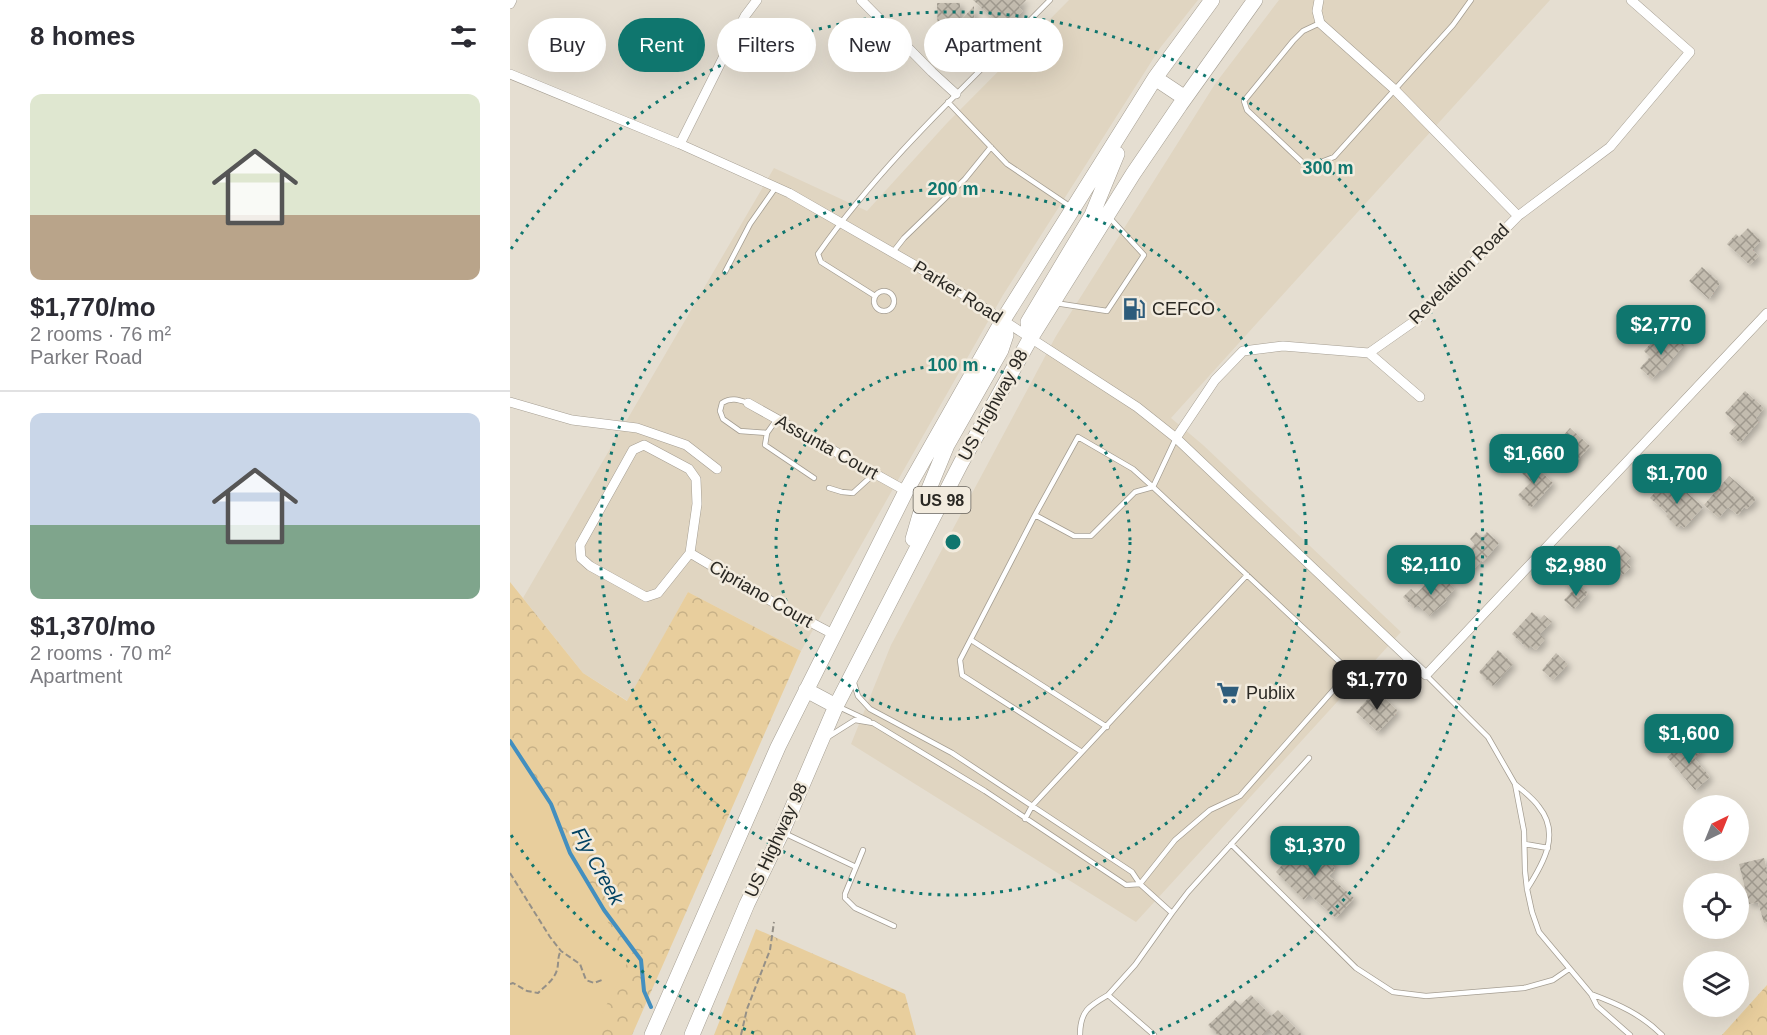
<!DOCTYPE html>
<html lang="en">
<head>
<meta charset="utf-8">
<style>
  :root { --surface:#fff; --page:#f7f7f7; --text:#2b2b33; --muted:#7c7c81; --line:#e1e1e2; --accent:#0f766e }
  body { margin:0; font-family:Helvetica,sans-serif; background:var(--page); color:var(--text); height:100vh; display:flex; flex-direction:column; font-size:22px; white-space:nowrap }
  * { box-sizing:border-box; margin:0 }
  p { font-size:20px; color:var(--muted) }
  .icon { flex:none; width:33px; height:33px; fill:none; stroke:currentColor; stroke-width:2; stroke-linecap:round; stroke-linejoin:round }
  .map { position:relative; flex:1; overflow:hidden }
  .drawer { display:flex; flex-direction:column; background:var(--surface); width:510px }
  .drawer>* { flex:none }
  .hud { position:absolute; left:18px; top:18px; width:570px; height:54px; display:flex; gap:12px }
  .needle { width:39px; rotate:43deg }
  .tools { position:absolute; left:1173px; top:795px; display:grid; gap:12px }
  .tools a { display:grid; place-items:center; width:66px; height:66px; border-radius:50%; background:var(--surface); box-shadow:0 6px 24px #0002; font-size:30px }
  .price { position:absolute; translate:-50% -51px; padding:0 14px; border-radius:12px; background:var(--accent); color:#fff; font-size:20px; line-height:39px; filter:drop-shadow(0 2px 3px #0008) }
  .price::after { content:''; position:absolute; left:50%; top:36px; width:18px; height:14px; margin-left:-9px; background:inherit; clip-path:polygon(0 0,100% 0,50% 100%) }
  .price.selected { background:#222; color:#fff }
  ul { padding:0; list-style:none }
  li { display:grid; align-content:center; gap:12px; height:318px; padding:0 30px }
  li+li { border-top:2px solid var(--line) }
  li span { display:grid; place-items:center; height:186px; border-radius:12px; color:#555 }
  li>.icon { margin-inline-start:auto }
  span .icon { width:108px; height:108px; fill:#fffc; stroke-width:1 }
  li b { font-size:26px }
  h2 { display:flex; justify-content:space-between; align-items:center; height:72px; padding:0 30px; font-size:26px }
  .tag { padding:0 21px; border-radius:27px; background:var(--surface); box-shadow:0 6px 24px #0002; font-size:21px; line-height:54px }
  .tag.selected { background:var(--accent); color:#fff }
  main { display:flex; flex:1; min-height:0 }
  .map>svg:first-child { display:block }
  .built { fill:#e0d5c1 }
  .forest { fill:url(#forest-crowns) }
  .green { fill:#e8ce9d }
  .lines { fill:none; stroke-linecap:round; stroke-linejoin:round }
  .stream { stroke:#438fbf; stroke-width:4 }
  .building { fill:url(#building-cross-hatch); filter:url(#shadow) }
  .lane-casing { stroke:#a59e92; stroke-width:6 }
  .street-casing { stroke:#a59e92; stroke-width:10 }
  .primary-casing { stroke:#a59e92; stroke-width:16 }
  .path { stroke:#959087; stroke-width:2; stroke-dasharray:6 3; stroke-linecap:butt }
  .lane { stroke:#fff; stroke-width:4.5 }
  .street { stroke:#fff; stroke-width:9 }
  .primary { stroke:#fff; stroke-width:15 }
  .ring { fill:none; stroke:#0f766e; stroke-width:3; stroke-dasharray:3 6 }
  .labels { text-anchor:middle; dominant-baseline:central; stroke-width:5; stroke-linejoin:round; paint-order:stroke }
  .shield { fill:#f2ebde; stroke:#66625b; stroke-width:1.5 }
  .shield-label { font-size:16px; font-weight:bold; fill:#2a2823 }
  .street-label { font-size:18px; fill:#2a2823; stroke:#f2ebde }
  .poi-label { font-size:18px; fill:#2a2823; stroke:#f2ebde; text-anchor:start }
  .water-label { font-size:20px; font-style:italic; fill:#014262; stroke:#f2ebde }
  .centre { fill:#0f766e; stroke:#f2ebde; stroke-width:3 }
  .ring-label { font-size:18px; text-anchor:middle; font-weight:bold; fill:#0f766e; stroke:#f2ebde; stroke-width:5; stroke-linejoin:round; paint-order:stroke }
</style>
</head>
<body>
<main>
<section class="drawer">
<h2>8 homes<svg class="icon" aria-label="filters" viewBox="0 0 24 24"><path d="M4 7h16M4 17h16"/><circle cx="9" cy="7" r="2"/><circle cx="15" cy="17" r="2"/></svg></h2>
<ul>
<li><span style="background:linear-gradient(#dfe7d0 65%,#b9a48a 0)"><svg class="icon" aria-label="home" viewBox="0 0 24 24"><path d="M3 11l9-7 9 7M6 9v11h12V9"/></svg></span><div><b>$1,770/mo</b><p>2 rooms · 76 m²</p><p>Parker Road</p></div></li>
<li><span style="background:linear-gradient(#c9d6e8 60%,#7fa58c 0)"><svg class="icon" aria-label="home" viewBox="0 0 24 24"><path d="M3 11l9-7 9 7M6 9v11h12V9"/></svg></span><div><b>$1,370/mo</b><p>2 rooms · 70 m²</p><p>Apartment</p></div></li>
</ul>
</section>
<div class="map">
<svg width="1257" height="1035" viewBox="0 0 1257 1035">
  <defs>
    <pattern id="forest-crowns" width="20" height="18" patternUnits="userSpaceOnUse" patternTransform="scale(1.5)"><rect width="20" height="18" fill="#e8ce9d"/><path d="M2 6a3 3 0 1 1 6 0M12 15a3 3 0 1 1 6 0" fill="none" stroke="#c7b187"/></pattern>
    <pattern id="building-cross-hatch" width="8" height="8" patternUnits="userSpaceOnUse" patternTransform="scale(1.5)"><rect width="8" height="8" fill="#c3bcaf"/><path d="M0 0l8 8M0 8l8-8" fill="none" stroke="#9f998e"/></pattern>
    <filter id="shadow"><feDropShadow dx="3.5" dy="3.5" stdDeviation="3" flood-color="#0004"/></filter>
  </defs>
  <rect width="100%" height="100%" fill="#e5ded1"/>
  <path class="built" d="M559 0H688L650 48 493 295 291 651 178 592 118 701 73 673 13 598 264 168 357 211 437 123Z
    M769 0H1040L661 418 693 445 891 632 626 922 341 744 381 645 546 336 705 84Z"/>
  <path class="forest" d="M0 582 73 673 117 701 178 592 291 651 122 1035H0Z
    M246 929 395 994 406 1035H204Z
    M1257 985V1035H1212Z"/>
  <path class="green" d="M0 743 18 768 118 961 82 1035H0Z"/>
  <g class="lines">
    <path class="stream" d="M0 741 41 804 60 853 94 910 131 960 134 991 141 1007"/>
  </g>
  <path class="building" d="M463 0H516L509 7 513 11 495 29Z
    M427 3H450V21L464 6 465 51H450V46L428 47Z
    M1238 228 1251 241 1242 250 1249 256 1240 265 1217 244 1226 234 1229 237Z
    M1192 267 1210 283 1199 299 1179 281Z
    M1162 333 1174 345 1152 371 1150 370 1142 379 1130 368 1140 357 1134 351 1142 342 1149 348Z
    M1235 391 1254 408 1246 418 1249 421 1230 443 1219 433 1227 424 1215 413Z
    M1060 428 1080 446 1062 466 1042 448Z
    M1020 462 1043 483 1021 508 1008 495 1021 482 1011 472Z
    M1219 476 1246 499 1237 509 1234 507 1228 515 1218 507 1209 518 1194 505Z
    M1155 481 1168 493 1172 488 1193 507 1174 528 1171 525 1168 528 1156 516 1158 514 1140 498Z
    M966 532 972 537 977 532 989 543 973 562 972 560 963 570 951 559 965 544 960 539Z
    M1109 545 1121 557 1116 562 1121 567 1113 575 1109 570 1100 579 1090 568 1092 565 1091 564Z
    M929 574 945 589 935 599 937 601 919 616 908 605 905 608 893 597 901 589 906 594 915 585 917 587Z
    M1069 584 1078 593 1064 609 1054 600Z
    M1022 612 1030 619 1034 615 1042 622 1030 634 1035 639 1026 650 1021 646 1018 649 1002 634Z
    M988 650 1003 664 983 686 969 672Z
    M1046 653 1058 664 1043 680 1032 670Z
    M866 690 888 711 868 732 846 712Z
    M1183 741 1192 752 1184 758 1200 777 1185 790 1157 757 1172 744 1176 748Z
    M796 837 800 841 803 838 816 851 815 853 825 862 822 865 825 869 819 876 844 898 826 918 799 894 794 900 766 872Z
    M1254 858 1257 870V922L1254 923 1248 902 1239 904 1229 864Z
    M741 995 761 1016 768 1010 792 1035H765L759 1029 753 1035H708L698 1025 725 1000 730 1005Z"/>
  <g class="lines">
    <g class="lane-casing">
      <path id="lane" d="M810 23 793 31 783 41 734 101 737 110 793 163 803 165 824 157 943 25 961 0
        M438 102 497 164 561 207
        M383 252 394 238 455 179 481 147
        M215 272 240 224 266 187
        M364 301a10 10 0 1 1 20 0a10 10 0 1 1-20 0Z
        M365 296 311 262 308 254C374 160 460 82 540 0
        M545 303 597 311 634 255 599 217
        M238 403C229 400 221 397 212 403L210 411 213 419 230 431 257 433
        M267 419 257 433 255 445 304 478
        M643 487 625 492 581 536H564L525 515 450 660 452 675 572 752 737 575
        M319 488 332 492 343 493 365 473
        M525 515 568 437 623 469 643 487
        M461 640 597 727
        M916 675 978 737 1005 784 1014 831 1015 871 1017 889 1022 912 1029 932 1081 994 1087 1006 1120 1035
        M343 680 348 696 360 709 442 753 622 872 630 884 662 913 625 965 598 995 644 1035
        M329 707 359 721
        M318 737 345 720 363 723 475 791 616 885 630 884 665 840 700 810 730 796 834 678 833 665 643 487 666 438
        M1005 784C1013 791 1023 798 1029 807 1051 834 1033 864 1017 889
        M515 819 522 806 572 752
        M274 833 346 867
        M721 844 846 968 883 992 916 996 1014 988 1043 980 1059 969
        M1015 844 1038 848
        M353 850 335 894V898L345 908 384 926
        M662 913 678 892 799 758
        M1081 994C1108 1004 1131 1014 1152 1035
        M570 1035C570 1011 579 1006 598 995"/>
    </g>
    <g class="street-casing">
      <path id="street" d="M351 0 422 72 446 94
        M809 0 807 11 810 23 884 89 1008 216
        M0 4 2 0
        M0 74 170 144 279 193 434 282 627 407 666 438 916 675 1257 313
        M170 144 215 54 235 16 247 0
        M859 353 910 397
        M0 402 62 420 127 428 176 445 207 469
        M238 403 396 491
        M666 438 705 380 733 351 773 346 859 353 906 320 1008 216 1100 147 1180 52 1121 0
        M134 445 179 469 186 479 187 504 180 553 148 593 136 597 80 566 71 558 70 545 123 450Z
        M180 553 266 604 323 634"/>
    </g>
    <g class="primary-casing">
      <path id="primary" d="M645 78 675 98
        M520 339 518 322 582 215 607 154
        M403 539 414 501 437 445 491 350 496 335 493 320
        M296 690 326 706
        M142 1035 268 747 396 491 493 320 645 78 702 0
        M182 1035 237 904 272 832 326 706 451 463 520 339 623 174 670 105 745 0"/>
    </g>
    <path class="path" d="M0 873 40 937 51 951 70 964 76 980 84 983 92 980
      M0 984 3 983 17 991 28 993C35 986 44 980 47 970 49 963 47 957 51 951
      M231 1035 237 1009 260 950 264 922"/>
    <use href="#lane" class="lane"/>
    <use href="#street" class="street"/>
    <use href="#primary" class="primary"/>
  </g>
  <g class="ring">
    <circle cx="443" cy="542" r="177"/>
    <circle cx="443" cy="542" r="353"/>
    <path d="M244 1033A530 530 0 0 1 1 835M1 249A530 530 0 1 1 642 1033"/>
  </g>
  <defs>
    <g id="fuel-bare" transform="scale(1.8)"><path d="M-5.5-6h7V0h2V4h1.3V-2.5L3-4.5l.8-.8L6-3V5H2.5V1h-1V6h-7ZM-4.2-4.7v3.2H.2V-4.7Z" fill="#2d5c7b" stroke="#f2ebde" stroke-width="2.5" paint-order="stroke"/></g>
    <g id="supermarket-bare" transform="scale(1.8)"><path d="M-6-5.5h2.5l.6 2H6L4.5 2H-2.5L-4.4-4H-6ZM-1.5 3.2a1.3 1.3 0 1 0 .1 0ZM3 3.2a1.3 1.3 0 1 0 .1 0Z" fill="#2d5c7b" stroke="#f2ebde" stroke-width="2.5" paint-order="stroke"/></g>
  </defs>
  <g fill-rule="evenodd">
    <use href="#fuel-bare" x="624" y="309"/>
    <use href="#supermarket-bare" x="718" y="693"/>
  </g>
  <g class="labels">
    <rect class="shield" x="403.5" y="487" width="57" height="26" rx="4.5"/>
    <g class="shield-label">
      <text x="432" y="500">US 98</text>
    </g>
    <g class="street-label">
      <text transform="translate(949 274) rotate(-45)">Revelation Road</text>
      <text transform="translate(448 292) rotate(32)">Parker Road</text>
      <text transform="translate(483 405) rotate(-61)">US Highway 98</text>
      <text transform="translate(317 447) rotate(29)">Assunta Court</text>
      <text transform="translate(251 594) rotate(30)">Cipriano Court</text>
      <text transform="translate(266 840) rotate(-65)">US Highway 98</text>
    </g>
    <g class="poi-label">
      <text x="642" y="309">CEFCO</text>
      <text x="736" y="693">Publix</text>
    </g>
    <g class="water-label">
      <text transform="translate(88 866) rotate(61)">Fly Creek</text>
    </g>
  </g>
  <circle cx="443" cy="542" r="9" class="centre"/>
  <g class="ring-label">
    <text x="818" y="174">300 m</text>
    <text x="443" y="195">200 m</text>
    <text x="443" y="371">100 m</text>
  </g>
</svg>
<div class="tools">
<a><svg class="needle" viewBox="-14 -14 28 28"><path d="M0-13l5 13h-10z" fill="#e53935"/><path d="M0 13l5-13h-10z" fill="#7c7c81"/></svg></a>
<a><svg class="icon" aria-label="locate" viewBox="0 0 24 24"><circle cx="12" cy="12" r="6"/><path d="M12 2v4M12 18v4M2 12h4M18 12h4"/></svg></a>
<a><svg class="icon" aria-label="layers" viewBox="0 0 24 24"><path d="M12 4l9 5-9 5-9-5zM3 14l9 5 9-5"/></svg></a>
</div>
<b class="price" style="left:1151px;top:356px">$2,770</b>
<b class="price" style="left:1024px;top:485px">$1,660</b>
<b class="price" style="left:1167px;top:505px">$1,700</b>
<b class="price" style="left:921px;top:596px">$2,110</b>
<b class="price" style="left:1066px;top:597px">$2,980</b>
<b class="price selected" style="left:867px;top:711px">$1,770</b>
<b class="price" style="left:1179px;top:765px">$1,600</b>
<b class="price" style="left:805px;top:877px">$1,370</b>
<div class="hud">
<a class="tag">Buy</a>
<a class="tag selected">Rent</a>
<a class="tag">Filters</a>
<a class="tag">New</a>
<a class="tag">Apartment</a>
</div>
</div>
</main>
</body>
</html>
